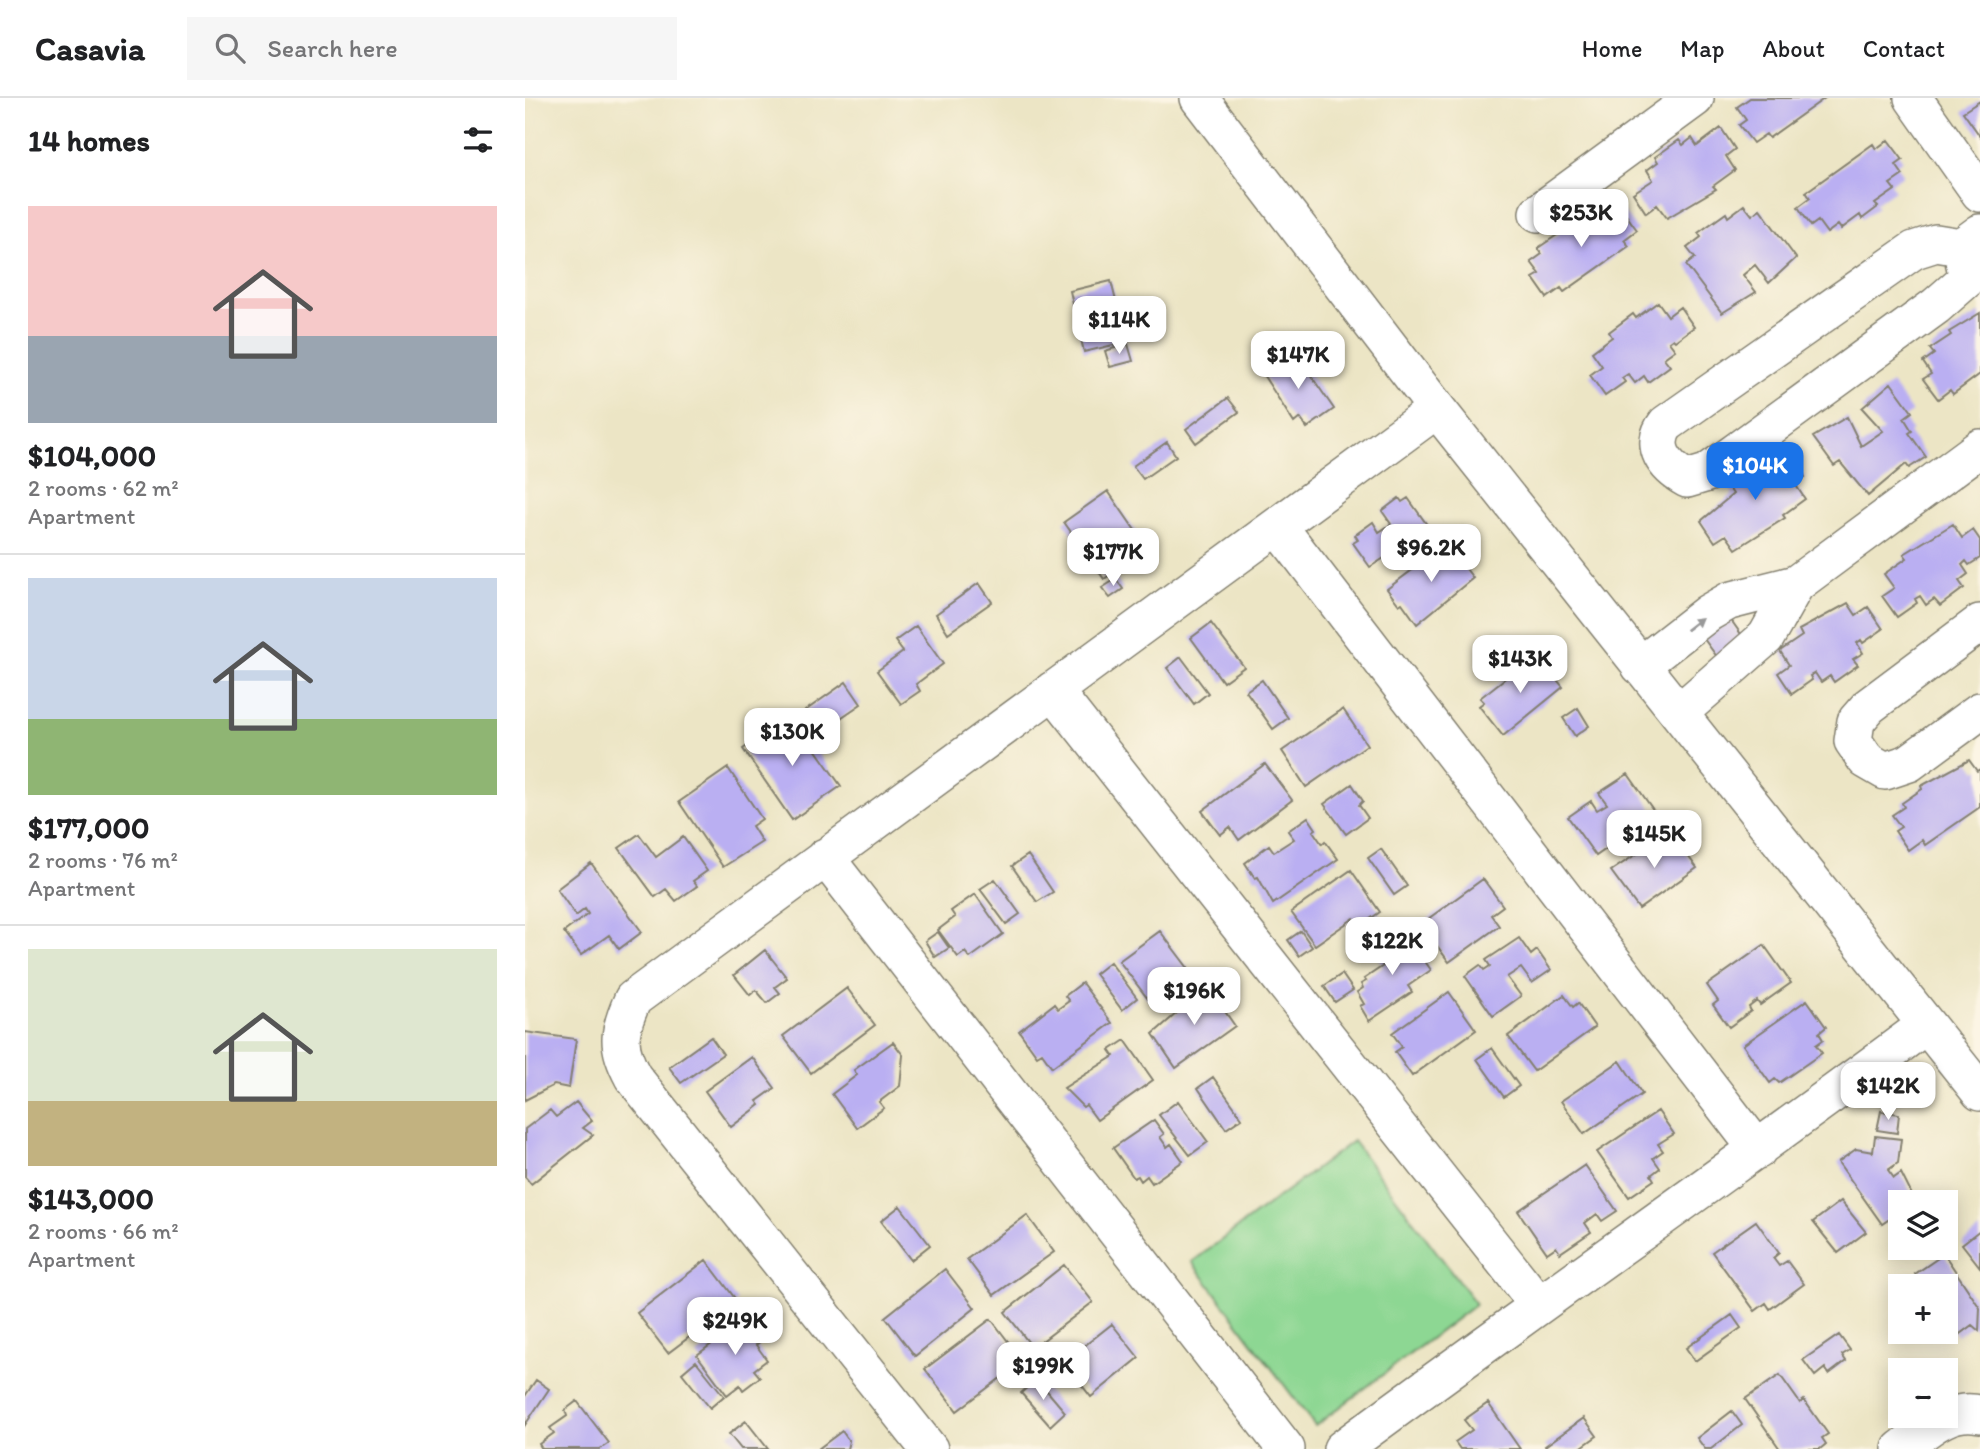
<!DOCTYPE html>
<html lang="en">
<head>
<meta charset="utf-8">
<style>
  :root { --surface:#fff; --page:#f6f6f6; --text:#202124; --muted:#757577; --line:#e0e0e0; --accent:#1a73e8 }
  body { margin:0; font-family:Itim,sans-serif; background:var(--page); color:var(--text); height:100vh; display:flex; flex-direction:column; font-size:26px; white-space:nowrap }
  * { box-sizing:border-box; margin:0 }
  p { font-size:23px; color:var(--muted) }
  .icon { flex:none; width:38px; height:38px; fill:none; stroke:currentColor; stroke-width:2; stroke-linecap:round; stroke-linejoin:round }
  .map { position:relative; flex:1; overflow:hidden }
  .panel { display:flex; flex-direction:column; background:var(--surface); width:525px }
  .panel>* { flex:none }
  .controls { position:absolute; left:1363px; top:1092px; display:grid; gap:14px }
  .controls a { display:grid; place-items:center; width:70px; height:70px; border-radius:0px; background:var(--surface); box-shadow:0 4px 18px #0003; font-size:35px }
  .price { position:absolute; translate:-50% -60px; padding:0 16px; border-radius:14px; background:#fff; color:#222; font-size:23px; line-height:46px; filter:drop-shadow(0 2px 4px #0008) }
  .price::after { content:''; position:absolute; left:50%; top:42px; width:21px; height:16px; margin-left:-10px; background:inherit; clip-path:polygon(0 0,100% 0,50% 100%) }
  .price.active { background:var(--accent); color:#fff }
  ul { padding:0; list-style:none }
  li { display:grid; align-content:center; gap:14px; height:371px; padding:0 28px }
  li+li { border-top:2px solid var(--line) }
  li span { display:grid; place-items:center; height:217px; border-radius:0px; color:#555 }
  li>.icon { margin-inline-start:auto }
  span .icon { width:126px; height:126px; fill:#fffc; stroke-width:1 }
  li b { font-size:30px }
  h2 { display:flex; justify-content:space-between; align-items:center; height:84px; padding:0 28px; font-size:30px }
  header { display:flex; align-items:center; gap:42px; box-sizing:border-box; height:98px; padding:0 35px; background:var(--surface); border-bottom:2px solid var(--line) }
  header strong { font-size:33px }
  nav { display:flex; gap:38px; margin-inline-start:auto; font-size:24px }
  .search { width:490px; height:63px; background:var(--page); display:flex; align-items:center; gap:18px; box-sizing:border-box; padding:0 24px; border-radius:0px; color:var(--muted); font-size:26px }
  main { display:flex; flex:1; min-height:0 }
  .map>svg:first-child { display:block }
  .green { fill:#8dd793; stroke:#547a58; stroke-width:2 }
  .building { fill:#baaff2 }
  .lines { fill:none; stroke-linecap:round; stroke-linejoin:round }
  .minor-casing { stroke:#848070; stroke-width:40 }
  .minor { stroke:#fff; stroke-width:37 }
  .oneway { fill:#999 }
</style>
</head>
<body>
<header>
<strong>Casavia</strong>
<div class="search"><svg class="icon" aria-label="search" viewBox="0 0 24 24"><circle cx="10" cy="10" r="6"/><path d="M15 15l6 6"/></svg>Search here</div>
<nav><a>Home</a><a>Map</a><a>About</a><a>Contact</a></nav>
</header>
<main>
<section class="panel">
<h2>14 homes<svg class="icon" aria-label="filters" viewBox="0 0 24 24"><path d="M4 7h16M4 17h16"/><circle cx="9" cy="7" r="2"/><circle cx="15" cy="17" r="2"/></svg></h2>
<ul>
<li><span style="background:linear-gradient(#f6c9c9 60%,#9aa5b1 0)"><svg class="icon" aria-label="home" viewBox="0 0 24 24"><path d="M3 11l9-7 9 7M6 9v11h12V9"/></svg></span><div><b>$104,000</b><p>2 rooms · 62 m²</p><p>Apartment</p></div></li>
<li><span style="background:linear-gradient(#c9d6e8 65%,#8fb573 0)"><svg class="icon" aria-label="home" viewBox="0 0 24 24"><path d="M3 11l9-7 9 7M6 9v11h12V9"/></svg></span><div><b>$177,000</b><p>2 rooms · 76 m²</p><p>Apartment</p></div></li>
<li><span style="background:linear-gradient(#dfe7d0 70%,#c2b280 0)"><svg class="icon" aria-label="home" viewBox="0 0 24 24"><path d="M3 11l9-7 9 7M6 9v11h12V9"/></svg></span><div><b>$143,000</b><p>2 rooms · 66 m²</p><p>Apartment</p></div></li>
</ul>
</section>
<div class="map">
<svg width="1455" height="1351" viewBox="0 0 1455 1351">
  <rect width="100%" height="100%" fill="#fcf5e5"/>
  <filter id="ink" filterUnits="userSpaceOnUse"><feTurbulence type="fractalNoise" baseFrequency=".0143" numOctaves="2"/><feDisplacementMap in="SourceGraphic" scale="14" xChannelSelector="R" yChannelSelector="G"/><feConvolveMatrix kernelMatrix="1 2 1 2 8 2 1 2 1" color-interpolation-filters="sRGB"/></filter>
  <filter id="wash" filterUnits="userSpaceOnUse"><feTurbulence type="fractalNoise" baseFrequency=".00686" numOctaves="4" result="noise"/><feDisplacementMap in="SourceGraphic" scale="28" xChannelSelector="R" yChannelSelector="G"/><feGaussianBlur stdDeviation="1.57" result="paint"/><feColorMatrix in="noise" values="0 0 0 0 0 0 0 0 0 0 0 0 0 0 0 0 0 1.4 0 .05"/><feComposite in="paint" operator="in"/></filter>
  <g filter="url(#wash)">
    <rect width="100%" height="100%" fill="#ece5c5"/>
    <path class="green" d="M828 1043 951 1206 790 1328 667 1164Z"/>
    <g id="blocks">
      <path class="building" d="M1225 0H1300L1244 40 1241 36 1228 45 1214 27 1221 22 1212 9Z
        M1455 3V38L1438 14Z
        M1196 30 1210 51 1201 58 1210 72 1188 88 1191 91 1142 120 1132 107 1121 115 1108 95 1128 82 1122 72 1133 64 1130 59 1154 42 1158 47 1167 40 1172 48Z
        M1363 42 1378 62 1371 67 1378 77 1365 86 1370 92 1350 106 1353 109 1337 121 1335 117 1316 131 1313 127 1302 135 1293 123 1286 128 1273 109 1285 100 1281 94 1348 46 1351 51Z
        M1084 106 1092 118 1099 114 1112 132 1099 142 1104 148 1039 194 1036 190 1022 200 1008 180 1015 176 1006 164 1017 156 1013 150 1035 135 1033 132 1049 120 1051 123 1067 111 1071 115Z
        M1219 107 1227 117 1235 111 1271 160 1244 185 1230 167 1218 177 1231 194 1197 215 1161 167 1170 160 1162 150 1176 139 1173 135 1201 115 1203 119Z
        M586 183 601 244 559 254 545 193Z
        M1133 204 1143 218 1155 209 1169 229 1150 243 1148 241 1144 244 1150 252 1139 260 1145 268 1123 284 1119 278 1110 285 1103 276 1097 280 1100 284 1080 298 1065 277 1077 268 1067 254 1087 239 1084 234 1108 216 1111 220Z
        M1455 215V276L1428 296 1425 292 1413 301 1398 281 1406 276 1398 264 1409 256 1405 251 1426 237 1424 234Z
        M603 246 608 263 585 269 580 253Z
        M769 253 809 311 782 330 775 320 769 325 737 275Z
        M1366 285 1387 314 1379 320 1387 333 1384 335 1401 359 1384 370 1381 366 1343 398 1315 364 1309 368 1288 339 1322 319 1336 348 1358 333 1337 310Z
        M703 300 714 314 671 345 661 331Z
        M642 344 651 358 618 381 608 368Z
        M1266 357 1280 379 1270 386 1280 401 1258 417 1260 420 1211 451 1201 437 1190 444 1176 423 1208 396 1198 382 1226 362 1233 373 1239 369 1244 376 1248 373 1246 370Z
        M583 393 623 451 579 481 539 424Z
        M874 400 877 404 883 400 905 431 845 469 828 445 833 442 830 437 848 424 854 434 866 426 857 413Z
        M1428 426 1437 440 1448 432 1455 442V460L1444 467 1441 463 1437 467 1443 476 1434 483 1439 490 1415 508 1409 501 1401 507 1395 498 1390 501 1392 505 1372 519 1357 498 1369 490 1359 476 1382 460 1379 456Z
        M922 446 948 480 892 526 877 505 874 507 862 491Z
        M591 481 598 491 585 500 577 490Z
        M454 485 467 504 423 535 411 516Z
        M1323 505 1331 517 1343 509 1358 531 1338 545 1336 542 1332 545 1338 555 1328 561 1333 567 1309 584 1305 578 1296 584 1290 575 1285 578 1287 582 1267 596 1253 575 1264 567 1255 553 1277 538 1274 532Z
        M1206 522 1225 549 1198 567 1179 541Z
        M686 525 719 569 698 584 666 540Z
        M391 528 418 566 391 586 395 593 376 606 352 573 378 554 370 543Z
        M1011 556 1038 589 978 638 954 608 959 604 955 600Z
        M656 559 683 595 669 606 642 570Z
        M737 582 763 620 748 631 721 593Z
        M321 584 336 606 295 634 280 613Z
        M1053 610 1064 628 1050 638 1038 620Z
        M818 611 842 647 781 689 757 653Z
        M266 617 316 688 267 722 218 651Z
        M1444 662 1452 673 1455 671V709L1400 747 1397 742 1383 752 1370 733 1376 729 1367 717 1379 709 1377 705 1397 691 1396 688Z
        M740 666 767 702 714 742 705 729 695 737 677 713Z
        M203 670 237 721 227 728 237 744 198 769 154 704Z
        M1103 676 1131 716 1071 758 1043 719 1066 703 1072 712 1082 706 1074 695Z
        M827 686 838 703 834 707 843 720 821 736 799 706Z
        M783 719 791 731 788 733 797 746 800 743 813 761 748 806 733 779 730 780 720 765 744 747 749 754 769 741 763 733Z
        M1145 734 1172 770 1114 811 1086 773Z
        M114 736 131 759 158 739 182 773 168 783 172 788 151 803 141 791 130 799 94 750Z
        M856 751 882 788 869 797 843 760Z
        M503 757 528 794 512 804 487 768Z
        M66 765 117 834 94 851 84 837 56 857 39 834 63 816 60 811 51 818 32 791Z
        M826 772 855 814 835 828 829 820 790 847 766 814Z
        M470 781 495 816 481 826 455 791Z
        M958 781 978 808 966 817 974 828 924 864 896 826Z
        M450 796 478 836 445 860 440 854 433 859 413 832 430 819 426 813Z
        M635 833 663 870 623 901 594 863Z
        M776 833 787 849 774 858 763 842Z
        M413 834 424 850 410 859 400 843Z
        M881 836 906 872 883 888 887 894 844 923 835 908 839 906 832 894 838 890 836 886 841 883 839 881 858 868 851 857Z
        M994 840 1006 857 1012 852 1026 872 1007 885 996 870 982 879 996 898 968 918 940 878 955 867 959 872 965 868 961 862Z
        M1239 847 1266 885 1235 907 1232 903 1224 909 1226 913 1204 929 1188 907 1193 903 1182 887Z
        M240 852 262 880 250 889 255 895 242 905 231 892 225 897 209 877Z
        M585 864 612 900 597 912 570 876Z
        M817 876 828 892 810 904 799 888Z
        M557 885 587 925 527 969 517 955 512 958 494 933 529 906 533 911 544 903 540 898Z
        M681 886 710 928 651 970 628 936 660 908 658 902Z
        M322 890 350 927 286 975 258 938Z
        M924 894 951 932 887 978 870 954 877 949 867 935Z
        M1039 897 1048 909 1053 905 1070 929 1009 973 983 938Z
        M1282 902 1301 929 1294 935 1298 942 1291 947 1297 955 1254 985 1250 981 1245 985 1218 947Z
        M0 934 51 941 44 990 29 987 0 1002Z
        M186 939 198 956 156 985 144 969Z
        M600 942 628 982 572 1022 561 1007 558 1009 539 990 589 958 585 952Z
        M368 944 378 957 375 988 354 1004 359 1010 332 1030 307 996 332 977 329 972Z
        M967 950 994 988 979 999 952 961Z
        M227 959 250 990 232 1003 235 1007 206 1029 180 993Z
        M1095 963 1117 996 1059 1036 1036 1003Z
        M688 979 717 1020 701 1031 673 990Z
        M653 1003 683 1044 665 1057 634 1017Z
        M51 1004 67 1023 58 1030 68 1037 6 1086 0 1079V1031L25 1012 31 1019Z
        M1133 1013 1149 1036 1133 1046 1138 1053 1128 1060 1135 1070 1126 1077 1129 1082 1104 1099 1072 1054Z
        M1356 1013 1374 1016 1372 1035 1352 1032Z
        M629 1022 639 1036 635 1039 642 1049 646 1046 658 1063 627 1085 622 1078 616 1083 613 1078 609 1080 588 1050Z
        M1350 1038 1376 1041 1373 1065 1363 1072 1369 1080 1376 1075 1390 1103 1376 1104V1113L1357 1126 1313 1064 1331 1051 1348 1054Z
        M1060 1067 1092 1113 1077 1123 1072 1116 1060 1125 1066 1134 1035 1155 1031 1149 1022 1155 993 1113Z
        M1316 1103 1341 1134 1313 1155 1288 1124Z
        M375 1108 405 1147 386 1162 356 1123Z
        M502 1117 529 1154 469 1197 442 1161Z
        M1231 1123 1254 1155 1248 1160 1254 1168 1262 1163 1279 1186 1245 1211 1241 1205 1230 1213 1187 1154Z
        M1455 1132V1169L1437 1146Z
        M1419 1156 1455 1210 1454 1233 1447 1227 1432 1238 1421 1221V1188H1398L1390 1176Z
        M181 1162 212 1203 143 1255 112 1215Z
        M539 1167 568 1204 508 1250 480 1214Z
        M420 1171 450 1210 390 1258 360 1219Z
        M1207 1217 1216 1230 1170 1263 1161 1250Z
        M223 1219 239 1240 231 1247 242 1262 229 1272 235 1279 218 1292 215 1287 202 1297 172 1257Z
        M466 1221 498 1263 432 1313 400 1271Z
        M587 1226 614 1260 566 1299 539 1264Z
        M1314 1237 1325 1252 1317 1257 1321 1263 1304 1276 1300 1270 1290 1278 1278 1262Z
        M171 1263 199 1298 185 1310 157 1275Z
        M1255 1277 1275 1305 1279 1302 1303 1336 1297 1340 1301 1346 1295 1351H1255L1220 1301Z
        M512 1281 540 1314 525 1328 496 1295Z
        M11 1282 24 1291 0 1327V1298Z
        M52 1303 84 1345 75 1351H17L14 1346 29 1335 25 1330 42 1318 40 1312Z
        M963 1305 995 1351H935L930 1344 947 1332 939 1322Z
        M1207 1313 1217 1327 1186 1351H1180L1172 1340Z
        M1059 1320 1072 1338 1054 1351H1022L1020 1348Z
        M221 1323 243 1351H216L204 1336Z
        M317 1333 324 1343 322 1351H293Z"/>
    </g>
  </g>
  <g filter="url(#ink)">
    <use href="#blocks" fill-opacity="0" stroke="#848070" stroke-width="2"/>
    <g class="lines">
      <g class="minor-casing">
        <path id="minor" d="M674 0 912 311 1455 994
          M1388 0 1455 95
          M1013 115 1170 0
          M1436 149 1443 180 1411 208 1182 375 1162 381C1140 369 1124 348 1141 326L1389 152 1411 145 1436 149 1455 135
          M753 428 1233 1052
          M1455 525 1344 608 1331 623 1328 643 1341 662 1360 673 1384 665 1455 613
          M1115 568 1183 515 1204 503 1271 486 1455 350
          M528 592 1013 1206
          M1155 614 1241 539 1271 486
          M300 759 761 1351
          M404 1351 108 979C91 948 93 934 108 901L912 311
          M817 1351C1010 1208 1208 1071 1401 927
          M1376 1351C1400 1333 1423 1309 1455 1316"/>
      </g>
      <use href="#minor" class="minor"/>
    </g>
    <defs><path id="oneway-solid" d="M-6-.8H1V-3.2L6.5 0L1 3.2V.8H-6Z" transform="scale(1.75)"/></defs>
    <use class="oneway" href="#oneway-solid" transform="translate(1169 526) rotate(-38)"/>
  </g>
</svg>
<div class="controls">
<a><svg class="icon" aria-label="layers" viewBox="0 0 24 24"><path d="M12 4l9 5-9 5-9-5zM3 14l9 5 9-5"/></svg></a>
<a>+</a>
<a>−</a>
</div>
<b class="price" style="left:1056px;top:151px">$253K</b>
<b class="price" style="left:594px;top:258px">$114K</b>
<b class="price" style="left:773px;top:293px">$147K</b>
<b class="price active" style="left:1230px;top:404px">$104K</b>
<b class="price" style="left:906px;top:486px">$96.2K</b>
<b class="price" style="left:588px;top:490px">$177K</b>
<b class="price" style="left:995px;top:597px">$143K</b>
<b class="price" style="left:267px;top:670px">$130K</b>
<b class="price" style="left:1129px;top:772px">$145K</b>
<b class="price" style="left:867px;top:879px">$122K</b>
<b class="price" style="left:669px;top:929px">$196K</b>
<b class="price" style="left:1363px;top:1024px">$142K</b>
<b class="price" style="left:210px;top:1259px">$249K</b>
<b class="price" style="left:518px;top:1304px">$199K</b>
</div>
</main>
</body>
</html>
